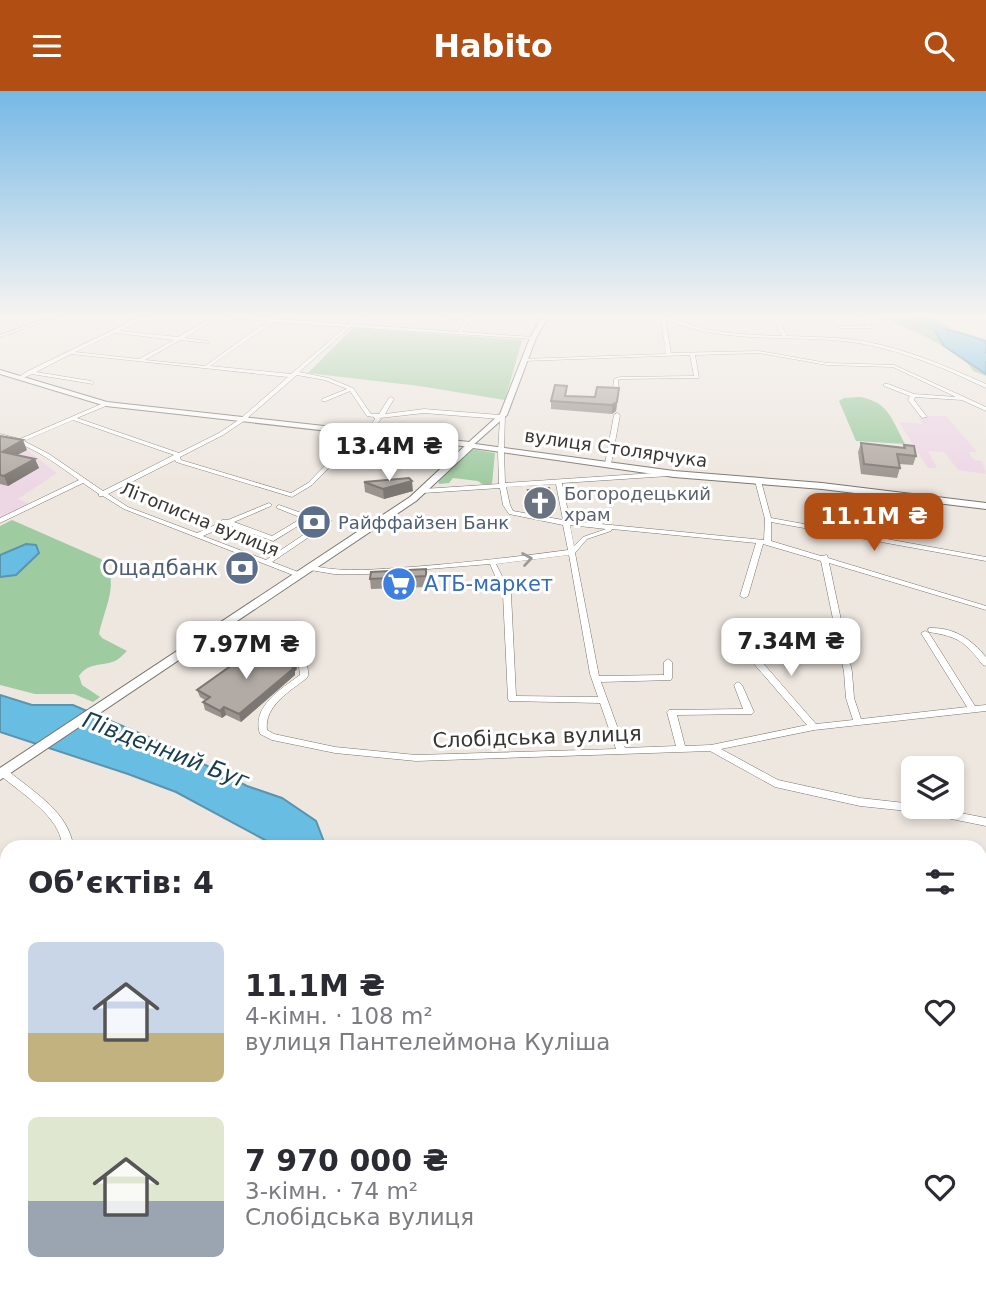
<!DOCTYPE html>
<html lang="uk">
<head>
<meta charset="utf-8">
<style>
  :root { --surface:#fff; --page:#f2f2f3; --text:#2b2b33; --muted:#7c7c81; --accent:#b04e14 }
  body { margin:0; font-family:"DejaVu Sans",sans-serif; background:var(--page); color:var(--text); height:100vh; display:flex; flex-direction:column; font-size:26px; white-space:nowrap }
  * { box-sizing:border-box; margin:0 }
  p { font-size:23px; color:var(--muted) }
  .icon { flex:none; width:38px; height:38px; fill:none; stroke:currentColor; stroke-width:2; stroke-linecap:round; stroke-linejoin:round }
  .map { position:relative; flex:1; overflow:hidden }
  .drawer { position:absolute; left:0px; top:749px; width:987px; height:450px; display:flex; flex-direction:column; background:var(--surface); border-radius:21px 21px 0 0; box-shadow:0 4px 10px #0003 }
  .drawer>* { flex:none }
  .fabs { position:absolute; left:901px; top:665px; display:grid; gap:14px }
  .fabs a { display:grid; place-items:center; width:63px; height:63px; border-radius:10px; background:var(--surface); box-shadow:0 4px 10px #0003; font-size:35px }
  .price { position:absolute; translate:-50% -60px; padding:0 16px; border-radius:14px; background:#fff; color:#222; font-size:23px; line-height:46px; filter:drop-shadow(0 2px 4px #0008) }
  .price::after { content:''; position:absolute; left:50%; top:42px; width:21px; height:16px; margin-left:-10px; background:inherit; clip-path:polygon(0 0,100% 0,50% 100%) }
  .price.active { background:var(--accent); color:#fff }
  ul { padding:0; list-style:none }
  li { display:flex; align-items:center; gap:21px; height:175px; padding:0 28px }
  li span { display:grid; place-items:center; flex:none; width:196px; height:140px; border-radius:10px; color:#555 }
  li>.icon { margin-inline-start:auto }
  span .icon { width:84px; height:84px; fill:#fffc; stroke-width:1 }
  li b { font-size:30px }
  h2 { display:flex; justify-content:space-between; align-items:center; height:84px; padding:0 28px; font-size:30px }
  header { display:flex; justify-content:space-between; align-items:center; height:91px; padding:0 28px; background:var(--accent); color:#fff; font-size:32px; font-weight:700 }
  .map>svg:first-child { display:block }
  .industrial { fill:#edd7e5 }
  .green { fill:#9fcba1 }
  .water { fill:#68bde2; stroke:#5a94ae; stroke-width:2 }
  .lines { fill:none; stroke-linecap:round; stroke-linejoin:round }
  .river { fill:#68bde2; fill-rule:evenodd }
  .minor-casing { stroke:#7a756e; stroke-width:1 }
  .tertiary-casing { stroke:#7a756e; stroke-width:2 }
  .secondary-casing { stroke:#7a756e; stroke-width:2 }
  .minor { fill:#fff; fill-rule:evenodd }
  .tertiary { fill:#fff; fill-rule:evenodd }
  .secondary { fill:#fff; fill-rule:evenodd }
  .wall { fill:#99928d }
  .shaded-wall { fill:#7d7773 }
  .building { fill:#b2aaa4; stroke:#7d7773; stroke-width:2 }
  .oneway { stroke:#9c9a99 }
  .labels { text-anchor:middle; dominant-baseline:central; stroke-width:6; stroke-linejoin:round; paint-order:stroke }
  .far-street-label { font-size:18px; fill:#383633; stroke:#fff }
  .far-worship-label { font-size:18px; fill:#5b616d; stroke:#fff; text-anchor:start }
  .far-service-label { font-size:18px; fill:#4e5e75; stroke:#fff; text-anchor:start }
  .service-label { font-size:21px; fill:#4e5e75; stroke:#fff; text-anchor:end }
  .shop-label { font-size:21px; fill:#366cbe; stroke:#fff; text-anchor:start }
  .street-label { font-size:21px; fill:#383633; stroke:#fff }
  .water-label { font-size:23px; font-style:italic; fill:#173e4e; stroke:#fff }
</style>
</head>
<body>
<header><svg class="icon" aria-label="menu" viewBox="0 0 24 24"><path d="M4 6h16M4 12h16M4 18h16"/></svg>Habito<svg class="icon" aria-label="search" viewBox="0 0 24 24"><circle cx="10" cy="10" r="6"/><path d="M15 15l6 6"/></svg></header>
<div class="map">
<svg width="986" height="1198" viewBox="0 0 986 1198">
  <rect width="100%" height="100%" fill="#eee7e0"/>
  <path class="industrial" d="M918 325H946L977 361H968L974 369 982 370 986 383 958 379 944 361 928 360 937 377H928L899 331 923 333Z
    M0 350 20 354 57 382 18 408 31 413 0 429Z"/>
  <path class="green" d="M882 226H933L954 240 986 278V285L973 280C964 261 903 235 882 226Z
    M353 237 522 249 505 309 419 295 308 282Z
    M860 306C889 311 892 329 905 353L856 350 839 310 844 307Z
    M471 358 495 362 492 393H482L478 390 453 387 449 392 439 393 438 390Z
    M12 429 101 468C122 489 104 517 99 543L102 547 127 560C123 564 117 570 112 571 99 575 88 572 79 585L82 594 100 606 93 611 74 603H35L0 594V435Z"/>
  <path class="water" d="M941 239 954 240 986 250V283L944 255 935 240Z
    M26 453 36 454 39 462 16 484 0 486V464Z
    M0 604 32 614H73L160 651 247 695 282 707 316 730 326 756H278L176 701 128 683 0 641Z
    M516 1192H601L602 1198H515Z"/>
  <g class="lines">
    <path class="river" d="M912 226H922L986 263V270Z"/>
    <g class="minor-casing">
      <path id="minor" d="M50 226H57L0 246V244Z
        M140 226H146L119 240 178 246 214 226H220L184 247 207 250 209 252 180 249 145 269 205 275 268 230 223 226H250L348 233 356 226H361L353 233 458 241 466 229 443 226 471 227 462 241 533 246 535 247 533 248 350 236 299 281 328 287 353 297 371 323H379L389 307 391 306 394 308 385 323 424 318 500 324 501 323H505L504 360 505 392 669 381 672 383 669 385 562 392 570 430 764 449 765 428 755 390 758 388 761 390 771 427 986 466V470L771 431V450L821 465 827 464 828 467 986 515V519L829 472 852 581 854 607 861 628 967 616 921 542 925 540 929 542 975 615 986 614V620L814 639 721 658 778 689 860 707 914 713V716H930L986 727V735L917 721 860 715 775 696 710 660 416 670 335 662 272 649 260 643C251 616 281 598 300 584L299 576 220 538 219 536 220 534H226L306 573C308 576 309 584 307 587 290 600 264 615 267 639L274 643 335 656 416 664 616 658 600 612 509 610 508 608 503 503 490 473 367 483H334L310 479 309 477 313 475C345 482 378 478 411 476 463 472 516 466 568 459L563 434 509 423 503 414 500 397 423 402 420 400 423 398 499 393 498 360 500 328 424 322 380 327 381 328 370 343 368 344 365 342 375 328 374 326 367 325 350 300 326 310H322V308L347 298 325 289 297 284 244 330 223 344 180 366 181 369 291 402 308 392 358 341H362V343L312 394 292 406 176 371 175 369 108 403 128 416 197 442 222 431V429H228L269 412 272 414 271 415 234 431 272 445 302 427 277 417V415L279 414 307 424 312 422 331 429V431L272 471 301 482 302 484 298 486 124 418 103 405H99V403L83 392 0 432V427L79 389C54 371 30 353 0 347V343L20 348 106 311 108 312V314L77 327 179 362 219 342 240 328 288 286 71 263 36 281 91 290 94 292 93 293 32 283 21 288 17 287 28 280ZM273 231 346 236 291 283 210 275ZM115 242H117L174 249 139 268 75 261ZM73 329 174 364 103 400 49 363 24 350ZM556 393 563 429 513 420 510 414 506 396ZM313 426 324 430 266 469 203 445 228 434 273 450ZM570 434 606 438 583 446 574 455ZM612 438 756 452 740 505 744 507 748 505 763 453 821 470 844 581 846 607 853 629 816 633 748 555 745 554 741 557 742 559 807 634 711 654 685 655 677 624 752 623 754 621 742 594 738 591 734 594 743 618 669 619 667 621 676 655 625 657 601 591 671 589 672 587V571L668 568 664 571V584L599 585 575 462 587 448 611 440ZM569 464 590 583 598 606 516 605 511 503 496 473Z
        M661 226C675 226 690 235 704 238 730 243 756 244 782 245L773 226H777L787 245C812 246 838 246 863 250 906 258 946 275 986 293V297C973 291 960 285 947 279 914 266 880 254 844 250 784 244 722 253 665 228L671 262 759 260 827 272 894 274 986 316V320L962 309 915 306 914 309 927 326 922 327 908 309 910 305 884 295V293H888L914 303 956 306 893 276 827 274 759 262 695 264 699 287 620 288 618 289 619 299 616 301 613 299 614 288 620 286 694 285 690 264 523 270 521 269 523 268 666 263Z
        M861 226H866L873 237H840L838 236 840 235H868Z
        M982 226H986V229Z
        M617 322 620 324 611 373 608 375 605 373 614 324Z
        M387 362 451 370 454 372 451 374 385 365V363Z
        M929 537C954 536 971 548 986 566V575L983 574C964 550 959 546 929 541L928 539Z
        M4 678 7 679C31 699 64 718 72 749L67 756H55L61 748C55 723 20 701 1 685L0 680Z
        M7 792V803L0 807V796Z
        M7 1009V1025L0 1029V1013Z
        M617 1192H633L634 1198H618Z"/>
    </g>
    <g class="tertiary-casing">
      <path id="tertiary" d="M542 226H548L536 247 507 324 471 356 106 315 0 283V279L107 311 469 351 500 323 530 247Z"/>
    </g>
    <g class="secondary-casing">
      <path id="secondary" d="M468 352 674 380 822 392 986 412V418L822 398 674 386 473 357 416 410 0 689V677L410 406Z"/>
    </g>
    <use href="#minor" class="minor"/>
    <use href="#tertiary" class="tertiary"/>
    <use href="#secondary" class="secondary"/>
  </g>
  <path class="wall" d="M619 297 616 320 612 323 551 318V310L566 305 595 306Z
    M0 345 27 359 17 364 35 368 39 377 8 395 0 393Z
    M861 352 903 357 904 354 916 365 913 374 899 373 900 377 897 387 861 383 858 361Z
    M364 391 413 400 384 408 365 401Z
    M528 399 552 405V416L531 417 528 409Z
    M426 478 427 496 371 498 370 488Z
    M297 578 295 580V584L241 631 226 624 222 627 205 619 203 611 205 609 200 606 197 599Z"/>
  <path class="shaded-wall" d="M619 297 616 320 612 323V314Z
    M23 349 27 359 5 370 2 361Z
    M35 368 39 377 8 395 4 385Z
    M412 390 413 400 384 408 383 398Z
    M267 557 269 564 261 561Z
    M295 570 297 578 295 580V584L241 631 239 623Z
    M224 616 226 624 222 627 220 620Z"/>
  <path class="building" d="M555 294 567 295 565 305 595 306 597 296 619 297 617 311 612 314 551 310Z
    M0 345 23 349 2 361 35 368 4 385 0 384Z
    M861 352 905 357 904 354 914 355 916 365 897 363 900 377 864 373Z
    M409 387 412 390 383 398 364 391Z
    M549 397 552 405 532 407 528 399Z
    M426 478V485L370 488 371 481Z
    M260 554 267 557 261 561 276 568 282 564 295 570 291 575 294 577 239 623 224 616 220 620 203 611 210 606 197 599Z"/>
  <defs><path id="oneway-chevron" d="M-2-3.5L2.5 0L-2 3.5" fill="none" stroke-width="1.6" stroke-linecap="round" stroke-linejoin="round" transform="scale(1.75)"/></defs>
  <use class="oneway" href="#oneway-chevron" transform="translate(527 468) rotate(-9)"/>
  <linearGradient id="sky" x2="0" y2="1"><stop stop-color="#75b8e6"/><stop offset="0.57" stop-color="#f7f4f1"/><stop offset="1" stop-color="#f7f4f1" stop-opacity="0"/></linearGradient>
  <rect width="986" height="394" fill="url(#sky)"/>
  <defs>
    <g id="church-disc" transform="scale(1.75)"><circle r="9.5" fill="#6b7280" stroke="#fff"/><path d="M-1.2-6h2.4v3.5h3.3v2.4h-3.3V6h-2.4V-.1h-3.3v-2.4h3.3Z" fill="#fff"/></g>
    <g id="bank-disc" transform="scale(1.75)"><circle r="9.5" fill="#5c6f8a" stroke="#fff"/><path d="M-6-4H6V4H-6ZM0-2.3a2.3 2.3 0 1 0 0 4.6a2.3 2.3 0 1 0 0-4.6Z" fill="#fff"/></g>
    <g id="supermarket-disc" transform="scale(1.75)"><circle r="9.5" fill="#3f7fe0" stroke="#fff"/><path d="M-6-5.5h2.5l.6 2H6L4.5 2H-2.5L-4.4-4H-6ZM-1.5 3.2a1.3 1.3 0 1 0 .1 0ZM3 3.2a1.3 1.3 0 1 0 .1 0Z" fill="#fff"/></g>
  </defs>
  <g fill-rule="evenodd">
    <use href="#church-disc" x="540" y="412"/>
    <use href="#bank-disc" x="314" y="431"/>
    <use href="#bank-disc" x="242" y="477"/>
    <use href="#supermarket-disc" x="399" y="493"/>
  </g>
  <g class="labels">
    <g class="far-street-label">
      <text transform="translate(616 357) rotate(8)">вулиця Столярчука</text>
      <text transform="translate(200 428) rotate(22)">Літописна вулиця</text>
    </g>
    <g class="far-worship-label">
      <text x="564" y="402">Богородецький<tspan x="564" dy="21">храм</tspan></text>
    </g>
    <g class="far-service-label">
      <text x="338" y="431">Райффайзен Банк</text>
    </g>
    <g class="service-label">
      <text x="218" y="477">Ощадбанк</text>
    </g>
    <g class="shop-label">
      <text x="424" y="493">АТБ-маркет</text>
    </g>
    <g class="street-label">
      <text transform="translate(537 646) rotate(-2)">Слобідська вулиця</text>
    </g>
    <g class="water-label">
      <text transform="translate(166 659) rotate(21)">Південний Буг</text>
    </g>
  </g>
</svg>
<div class="fabs">
<a><svg class="icon" aria-label="layers" viewBox="0 0 24 24"><path d="M12 4l9 5-9 5-9-5zM3 14l9 5 9-5"/></svg></a>
</div>
<b class="price" style="left:389px;top:392px">13.4M ₴</b>
<b class="price active" style="left:874px;top:462px">11.1M ₴</b>
<b class="price" style="left:791px;top:587px">7.34M ₴</b>
<b class="price" style="left:246px;top:590px">7.97M ₴</b>
<section class="drawer">
<h2>Об’єктів: 4<svg class="icon" aria-label="filters" viewBox="0 0 24 24"><path d="M4 7h16M4 17h16"/><circle cx="9" cy="7" r="2"/><circle cx="15" cy="17" r="2"/></svg></h2>
<ul>
<li><span style="background:linear-gradient(#c9d6e8 65%,#c2b280 0)"><svg class="icon" aria-label="home" viewBox="0 0 24 24"><path d="M3 11l9-7 9 7M6 9v11h12V9"/></svg></span><div><b>11.1M ₴</b><p>4-кімн. · 108 m²</p><p>вулиця Пантелеймона Куліша</p></div><svg class="icon" aria-label="heart" viewBox="0 0 24 24"><path d="M12 20l-8-8c-3-5 5-10 8-4 3-6 11-1 8 4z"/></svg></li>
<li><span style="background:linear-gradient(#dfe7d0 60%,#9aa5b1 0)"><svg class="icon" aria-label="home" viewBox="0 0 24 24"><path d="M3 11l9-7 9 7M6 9v11h12V9"/></svg></span><div><b>7 970 000 ₴</b><p>3-кімн. · 74 m²</p><p>Слобідська вулиця</p></div><svg class="icon" aria-label="heart" viewBox="0 0 24 24"><path d="M12 20l-8-8c-3-5 5-10 8-4 3-6 11-1 8 4z"/></svg></li>
</ul>
</section>
</div>
</body>
</html>
